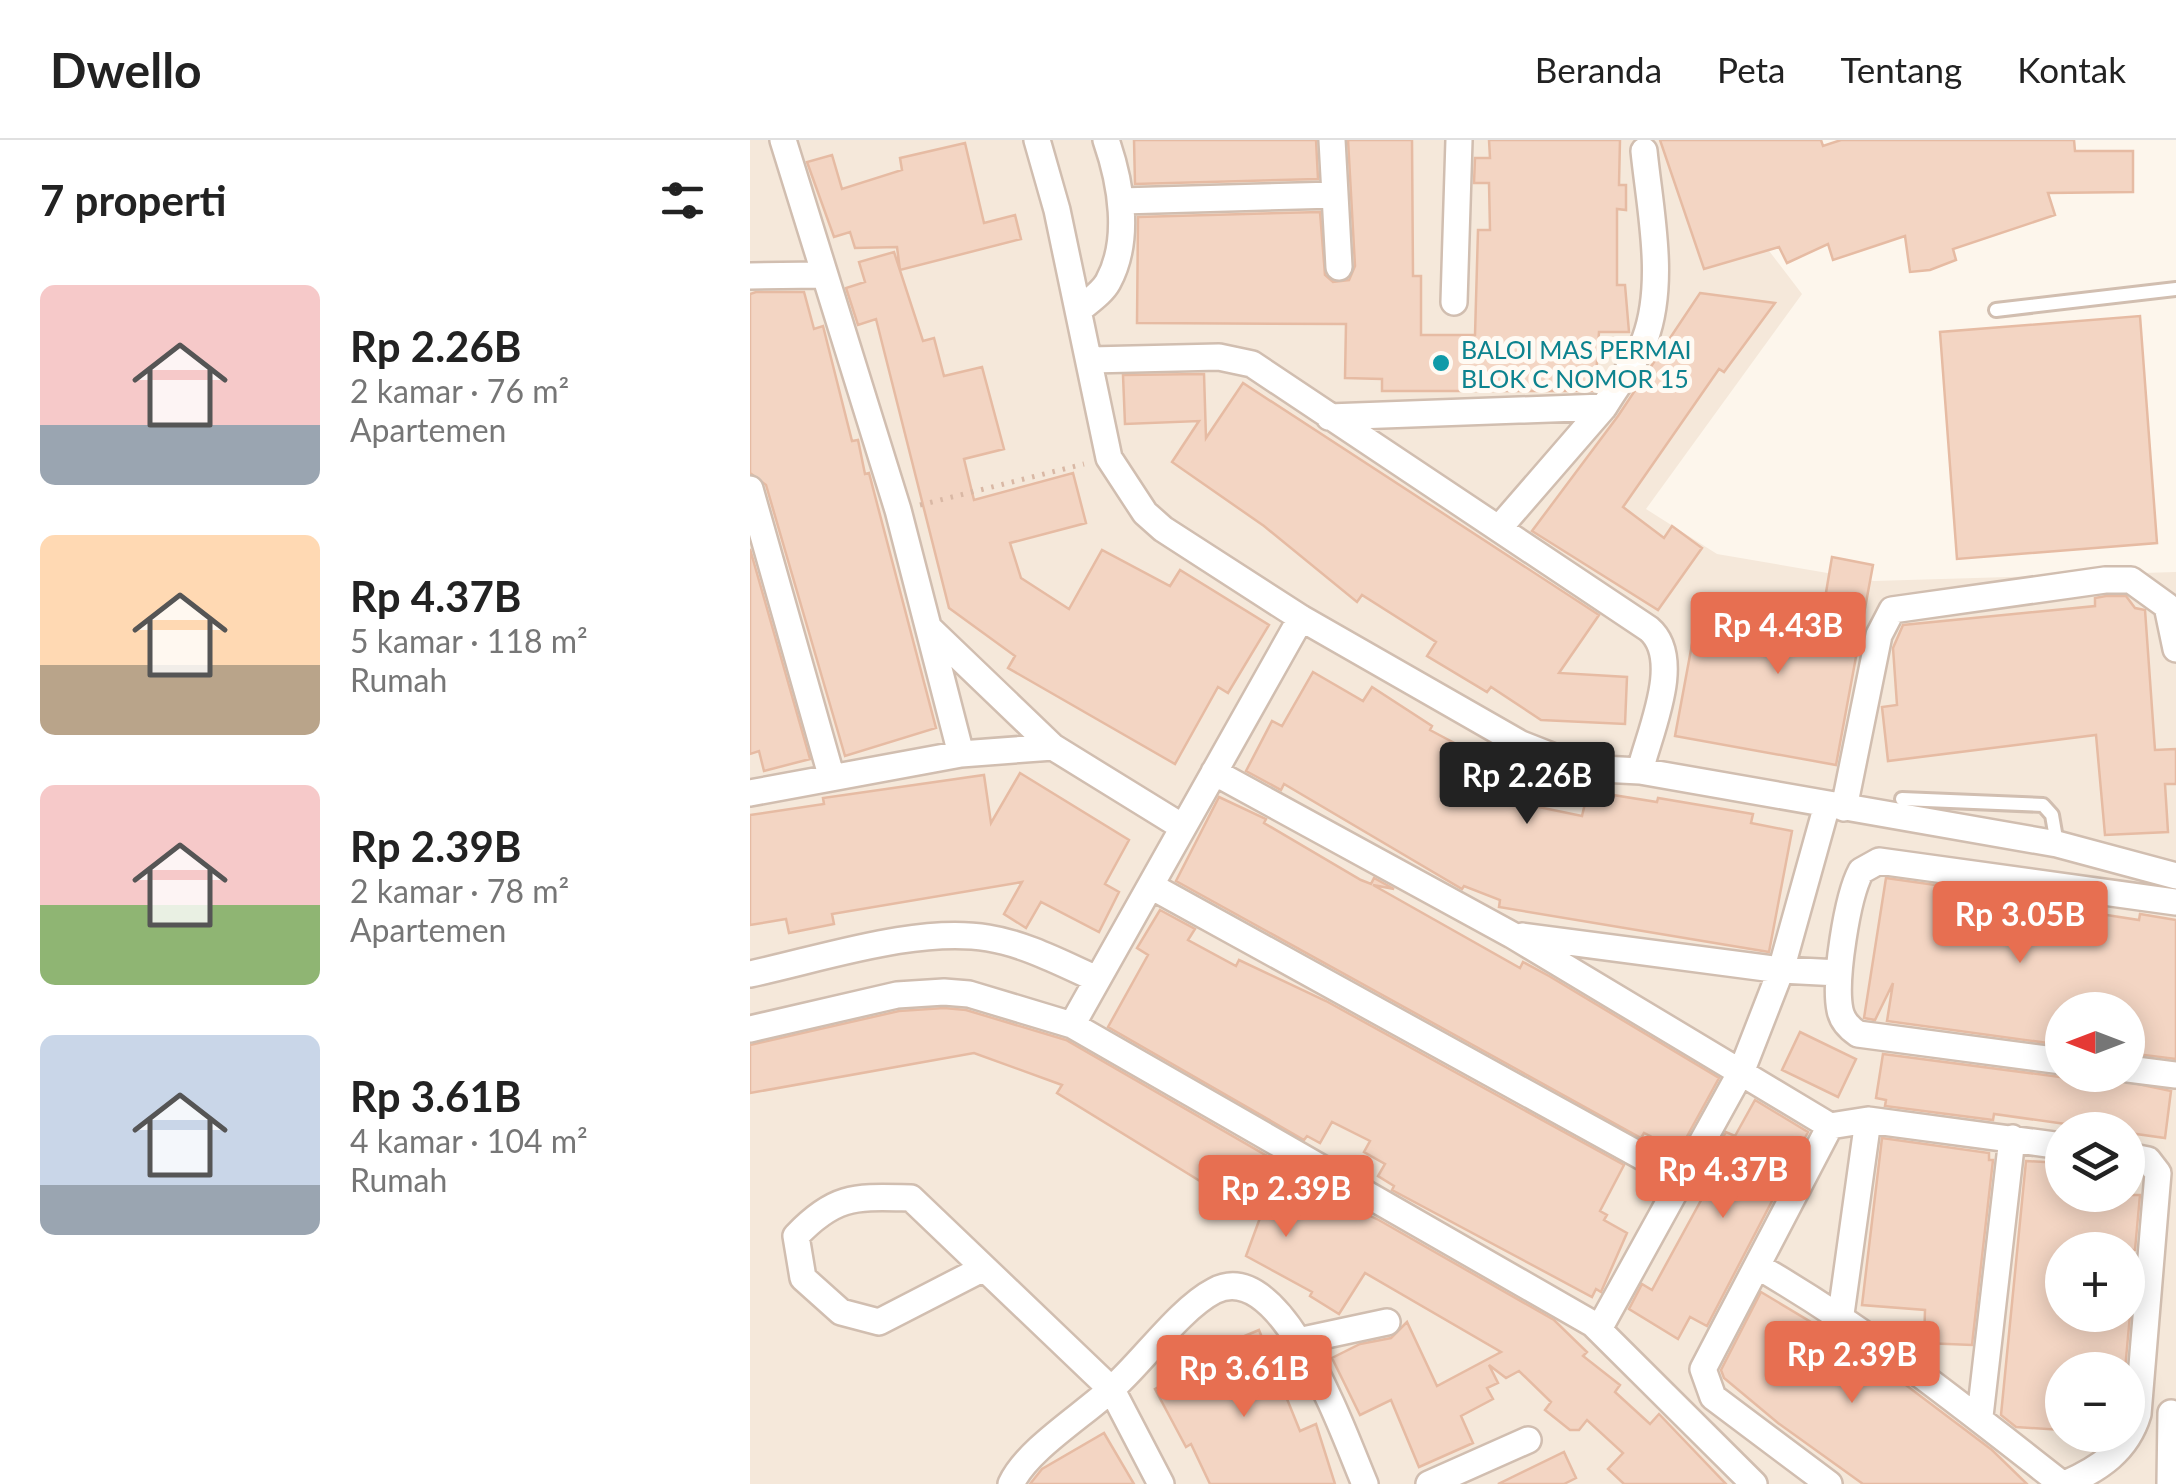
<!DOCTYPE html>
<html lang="id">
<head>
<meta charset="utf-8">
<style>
  :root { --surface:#fff; --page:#f2f2f2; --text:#222; --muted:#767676; --line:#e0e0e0; --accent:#e76f51 }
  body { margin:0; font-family:Lato,sans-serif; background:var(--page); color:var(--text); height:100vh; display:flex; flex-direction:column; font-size:38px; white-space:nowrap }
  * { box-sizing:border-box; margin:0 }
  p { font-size:32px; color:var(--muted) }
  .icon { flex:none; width:55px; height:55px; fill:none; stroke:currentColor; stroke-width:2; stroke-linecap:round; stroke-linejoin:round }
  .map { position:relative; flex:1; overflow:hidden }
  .panel { display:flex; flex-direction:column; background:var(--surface); width:750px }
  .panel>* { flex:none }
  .needle { width:65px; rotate:270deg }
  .controls { position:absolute; left:1295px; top:852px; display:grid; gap:20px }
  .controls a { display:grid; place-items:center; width:100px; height:100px; border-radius:50%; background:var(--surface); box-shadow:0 5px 25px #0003; font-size:50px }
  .price { position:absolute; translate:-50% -85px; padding:0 22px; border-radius:10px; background:var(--accent); color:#fff; font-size:32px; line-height:65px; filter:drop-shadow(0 2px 5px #0008) }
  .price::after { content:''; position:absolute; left:50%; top:60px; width:30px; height:22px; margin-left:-15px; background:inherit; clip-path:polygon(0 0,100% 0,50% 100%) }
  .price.selected { background:#222; color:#fff }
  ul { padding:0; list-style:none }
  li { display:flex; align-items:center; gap:30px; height:250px; padding:0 40px }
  li span { display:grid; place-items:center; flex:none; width:280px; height:200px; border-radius:15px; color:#555 }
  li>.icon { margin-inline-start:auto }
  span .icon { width:120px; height:120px; fill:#fffc; stroke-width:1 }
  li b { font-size:42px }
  h2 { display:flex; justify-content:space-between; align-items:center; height:120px; padding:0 40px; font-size:42px }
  header { display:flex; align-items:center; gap:60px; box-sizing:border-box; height:140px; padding:0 50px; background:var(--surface); border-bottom:2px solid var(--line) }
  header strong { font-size:48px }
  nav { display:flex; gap:55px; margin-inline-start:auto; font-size:35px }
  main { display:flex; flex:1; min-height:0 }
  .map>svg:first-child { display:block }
  .residential { fill:#f5e8da; fill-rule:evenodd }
  .building { fill:#f3d5c3; stroke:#e6bba3; stroke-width:2.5 }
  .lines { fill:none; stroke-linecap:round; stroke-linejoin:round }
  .lane-casing { stroke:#d1beb0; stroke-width:18 }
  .street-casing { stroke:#d1beb0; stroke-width:30 }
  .path { stroke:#d9b8a5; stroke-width:5; stroke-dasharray:2.5 8; stroke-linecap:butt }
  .lane { stroke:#fff; stroke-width:12 }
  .street { stroke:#fff; stroke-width:25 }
  .culture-dot { fill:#0f9aa8; stroke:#fffaf3; stroke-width:4 }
  .labels { text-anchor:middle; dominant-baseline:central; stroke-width:10; stroke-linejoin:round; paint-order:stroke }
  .culture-label { font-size:25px; fill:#0d838f; stroke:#fffaf3; text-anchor:start }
</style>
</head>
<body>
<header>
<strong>Dwello</strong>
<nav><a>Beranda</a><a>Peta</a><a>Tentang</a><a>Kontak</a></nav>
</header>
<main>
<section class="panel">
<h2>7 properti<svg class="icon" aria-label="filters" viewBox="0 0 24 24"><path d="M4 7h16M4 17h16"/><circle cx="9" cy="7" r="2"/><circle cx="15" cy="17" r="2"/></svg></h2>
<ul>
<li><span style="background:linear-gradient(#f6c9c9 70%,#9aa5b1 0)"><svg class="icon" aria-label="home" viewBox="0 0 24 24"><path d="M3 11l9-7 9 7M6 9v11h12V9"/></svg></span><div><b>Rp 2.26B</b><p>2 kamar · 76 m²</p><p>Apartemen</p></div></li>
<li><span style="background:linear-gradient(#ffd9b3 65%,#b9a48a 0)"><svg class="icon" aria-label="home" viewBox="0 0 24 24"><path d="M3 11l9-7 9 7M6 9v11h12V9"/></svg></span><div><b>Rp 4.37B</b><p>5 kamar · 118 m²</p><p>Rumah</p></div></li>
<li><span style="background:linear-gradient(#f6c9c9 60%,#8fb573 0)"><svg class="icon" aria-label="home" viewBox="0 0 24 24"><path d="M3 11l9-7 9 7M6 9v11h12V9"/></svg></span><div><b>Rp 2.39B</b><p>2 kamar · 78 m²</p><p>Apartemen</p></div></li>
<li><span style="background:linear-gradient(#c9d6e8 75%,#9aa5b1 0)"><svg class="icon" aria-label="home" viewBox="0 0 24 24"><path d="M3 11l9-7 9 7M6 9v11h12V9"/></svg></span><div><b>Rp 3.61B</b><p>4 kamar · 104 m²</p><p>Rumah</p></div></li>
</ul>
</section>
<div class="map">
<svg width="1426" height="1344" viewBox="0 0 1426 1344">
  <rect width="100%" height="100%" fill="#fdf6ec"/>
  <path class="residential" d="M0 0H975L997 82 1052 154 896 369 967 414 1124 441 1426 432V1344H0ZM1312 870H1378V935H1312ZM1312 990H1378V1055H1312ZM1312 1110H1378V1175H1312ZM1312 1230H1378V1295H1312Z"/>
  <path class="building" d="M384 0H566L568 39 385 44Z
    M598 0H662L663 136H671V195H725L728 90H740L739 43H724L725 18H740L739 0H870L869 45H876V70L867 69V145H875L879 192H849L845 251H632V239L595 238 596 184 387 183 388 77 570 72 575 135 583 142 599 140 605 126Z
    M910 0H1071L1073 6 1091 0H1324L1325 11H1383V52L1298 53 1305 75 1203 109 1206 120 1180 130 1160 132 1155 96 1083 120 1078 104 1037 123 1029 107 954 129Z
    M215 3 234 83 265 75 271 99 150 130 147 107 105 108 100 92 84 97 57 22 82 15 92 49 152 30 150 18Z
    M144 112 173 201 184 198 194 236 232 227 254 309 214 319 224 360 323 333 336 383 260 403 271 438 319 469 352 410 420 446 430 430 519 485 478 553 468 547 425 624 258 528 265 516 199 468 126 179 108 185 96 148 115 142 109 122Z
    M6 152H54L64 189 73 186 102 301 108 300 115 334 119 333 186 588 95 616 16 345 0 333V154Z
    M950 153 1025 163 974 232 969 229 873 367 914 398 922 386 952 408 908 470 782 391 868 276Z
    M1390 176 1407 403 1207 419 1190 192Z
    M454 234 456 298 493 243 849 475 809 533 877 537 875 584 791 580 741 547 737 552 677 516 686 502 612 455 607 462 514 386 422 322 449 281 375 284 373 235Z
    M0 409 60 619 14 631 9 611 0 614Z
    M1082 417 1123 425 1086 625 925 596 948 472 1069 494Z
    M1356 456H1376L1385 468 1395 470 1405 610 1426 609V644H1415L1418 692 1355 695 1346 595 1138 621 1132 567 1147 565 1143 508 1153 485 1345 466V458Z
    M563 532 613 561 622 547 682 586 680 590 742 623 737 633 766 649 759 661 832 676 838 651 907 662 908 658 1003 674 1001 683 1042 691 1019 812 749 767 750 760 714 746 712 749 534 644 531 650 496 631 522 581 532 586Z
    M270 633 379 700 355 744 369 752 349 792 291 762 276 788 254 774 272 742 82 774 84 784 39 793 36 779 0 785V675L74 664 73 658 234 635 241 683Z
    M469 657 516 679 514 683 611 740 621 744 624 738 644 749 623 745 770 828 773 822 799 836 969 938 929 1011 894 993 891 998 426 741Z
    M1136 738 1319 764 1318 769 1389 780 1390 774 1426 780V919L1378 913V870H1312V905L1137 881 1143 843 1125 880 1114 878Z
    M410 770 445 789 438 800 486 826 489 820 576 861 874 1025 850 1071 857 1075 854 1080 877 1093 851 1152 846 1149 842 1157 642 1050 644 1046 628 1036 635 1024 614 1012 620 1001 582 982 570 1003 557 996 554 1000 358 887 398 815 387 808Z
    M194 868 216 870 316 900 538 1028 535 1031 562 1045 560 1048 627 1079 804 1180 837 1212 833 1216 870 1245 865 1252 900 1284 909 1274 976 1344H874L858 1329 873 1313 837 1280 829 1290H820L795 1270 801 1262 769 1231 756 1238 739 1225 748 1243 737 1248 743 1259 711 1276 723 1303 669 1327 641 1260 610 1275 582 1218 610 1204 641 1198 657 1182 687 1246 751 1212 615 1133 589 1174 560 1156 562 1152 496 1116 510 1078 307 953 312 945 224 913 0 953V905L149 871Z
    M1050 892 1106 919 1088 957 1032 930Z
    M1133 914 1310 937 1364 939 1421 951 1415 998 1244 974 1243 980 1135 966 1136 960 1126 958Z
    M1005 960 1058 992 957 1186 940 1177 928 1199 879 1169 892 1144 902 1150 967 1031 957 1026 976 992 985 996Z
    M1132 998 1239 1013V1020H1243L1222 1205 1174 1203 1175 1170 1112 1165Z
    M1276 1021 1312 1023V1055H1390L1385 1110H1312V1175H1380L1375 1230H1312V1290L1266 1287 1251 1275Z
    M1011 1152 1116 1215 1242 1310 1277 1344H1113L1028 1283 974 1238 971 1230Z
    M509 1190 550 1291 566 1284 585 1344H460L441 1304 436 1307 405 1249 469 1214 466 1208Z
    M354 1293 384 1344H280L292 1329Z
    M814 1312 826 1338 814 1344H748Z"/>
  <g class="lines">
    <g class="lane-casing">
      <path id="lane" d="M1246 170 1426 149
        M1152 659 1293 665 1302 675 1307 704"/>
    </g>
    <g class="street-casing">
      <path id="street" d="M33 0 148 370 211 614
        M287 0 307 70 359 318 395 373 413 389 551 478 771 604 832 628 890 631 1307 704 1426 736
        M582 0 589 127
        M371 61 585 55
        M0 136 71 135
        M704 162 709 0
        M329 170C338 162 352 153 358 142 381 100 371 43 356 0
        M340 220 469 217 502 224 899 489C934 519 899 593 890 631
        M579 277 854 267C867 245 886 222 895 199 916 142 900 70 894 11
        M0 349 81 635
        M750 387 854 267
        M180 489 303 607
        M464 632 762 795 1080 986 1118 980 1312 1006
        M0 653 211 614 303 607 431 686
        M1094 668 1129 495 1142 470 1355 440H1381L1417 466 1426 509
        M401 746 929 1037
        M772 796 1031 830 1089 833
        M0 834C71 819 167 786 238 798 276 804 313 824 347 839
        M322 885 551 478
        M0 889 147 855 194 852 219 854 322 885 843 1184 1004 1344
        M1312 921 1108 894C1099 888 1092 881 1090 870 1084 841 1097 757 1111 731L1129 721 1426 762
        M1378 929 1426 935
        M1007 1126C1117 1189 1212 1266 1312 1344
        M234 1128 129 1182 91 1172 53 1138 46 1096C86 1054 106 1057 161 1058L362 1250 411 1344
        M1091 1174 1118 980
        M849 1189 992 930 1031 830 1077 665
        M553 1200 637 1182
        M1230 1276 1262 998
        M261 1344C278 1307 341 1271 371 1240 397 1215 433 1167 464 1151 533 1114 596 1301 615 1344
        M679 1344 778 1300
        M1079 1344 963 1257 953 1229 1080 986
        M1315 1344C1349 1329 1377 1311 1388 1274L1408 1033 1398 1020 1378 1016
        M1420 1344 1421 1273"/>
    </g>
    <path class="path" d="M170 365 334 324"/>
    <use href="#lane" class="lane"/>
    <use href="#street" class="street"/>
  </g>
  <circle class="culture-dot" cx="691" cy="223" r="10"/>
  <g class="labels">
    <g class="culture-label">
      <text x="711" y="209">BALOI MAS PERMAI<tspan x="711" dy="29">BLOK C NOMOR 15</tspan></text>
    </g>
  </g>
</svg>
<div class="controls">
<a><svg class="needle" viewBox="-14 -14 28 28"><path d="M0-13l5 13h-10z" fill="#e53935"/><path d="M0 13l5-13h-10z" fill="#767676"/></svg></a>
<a><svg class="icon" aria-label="layers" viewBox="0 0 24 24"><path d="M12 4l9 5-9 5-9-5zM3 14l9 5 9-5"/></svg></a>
<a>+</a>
<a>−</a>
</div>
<b class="price" style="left:1028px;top:537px">Rp 4.43B</b>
<b class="price selected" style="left:777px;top:687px">Rp 2.26B</b>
<b class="price" style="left:1270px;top:826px">Rp 3.05B</b>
<b class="price" style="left:973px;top:1081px">Rp 4.37B</b>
<b class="price" style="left:536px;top:1100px">Rp 2.39B</b>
<b class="price" style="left:1102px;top:1266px">Rp 2.39B</b>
<b class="price" style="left:494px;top:1280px">Rp 3.61B</b>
</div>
</main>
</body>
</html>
